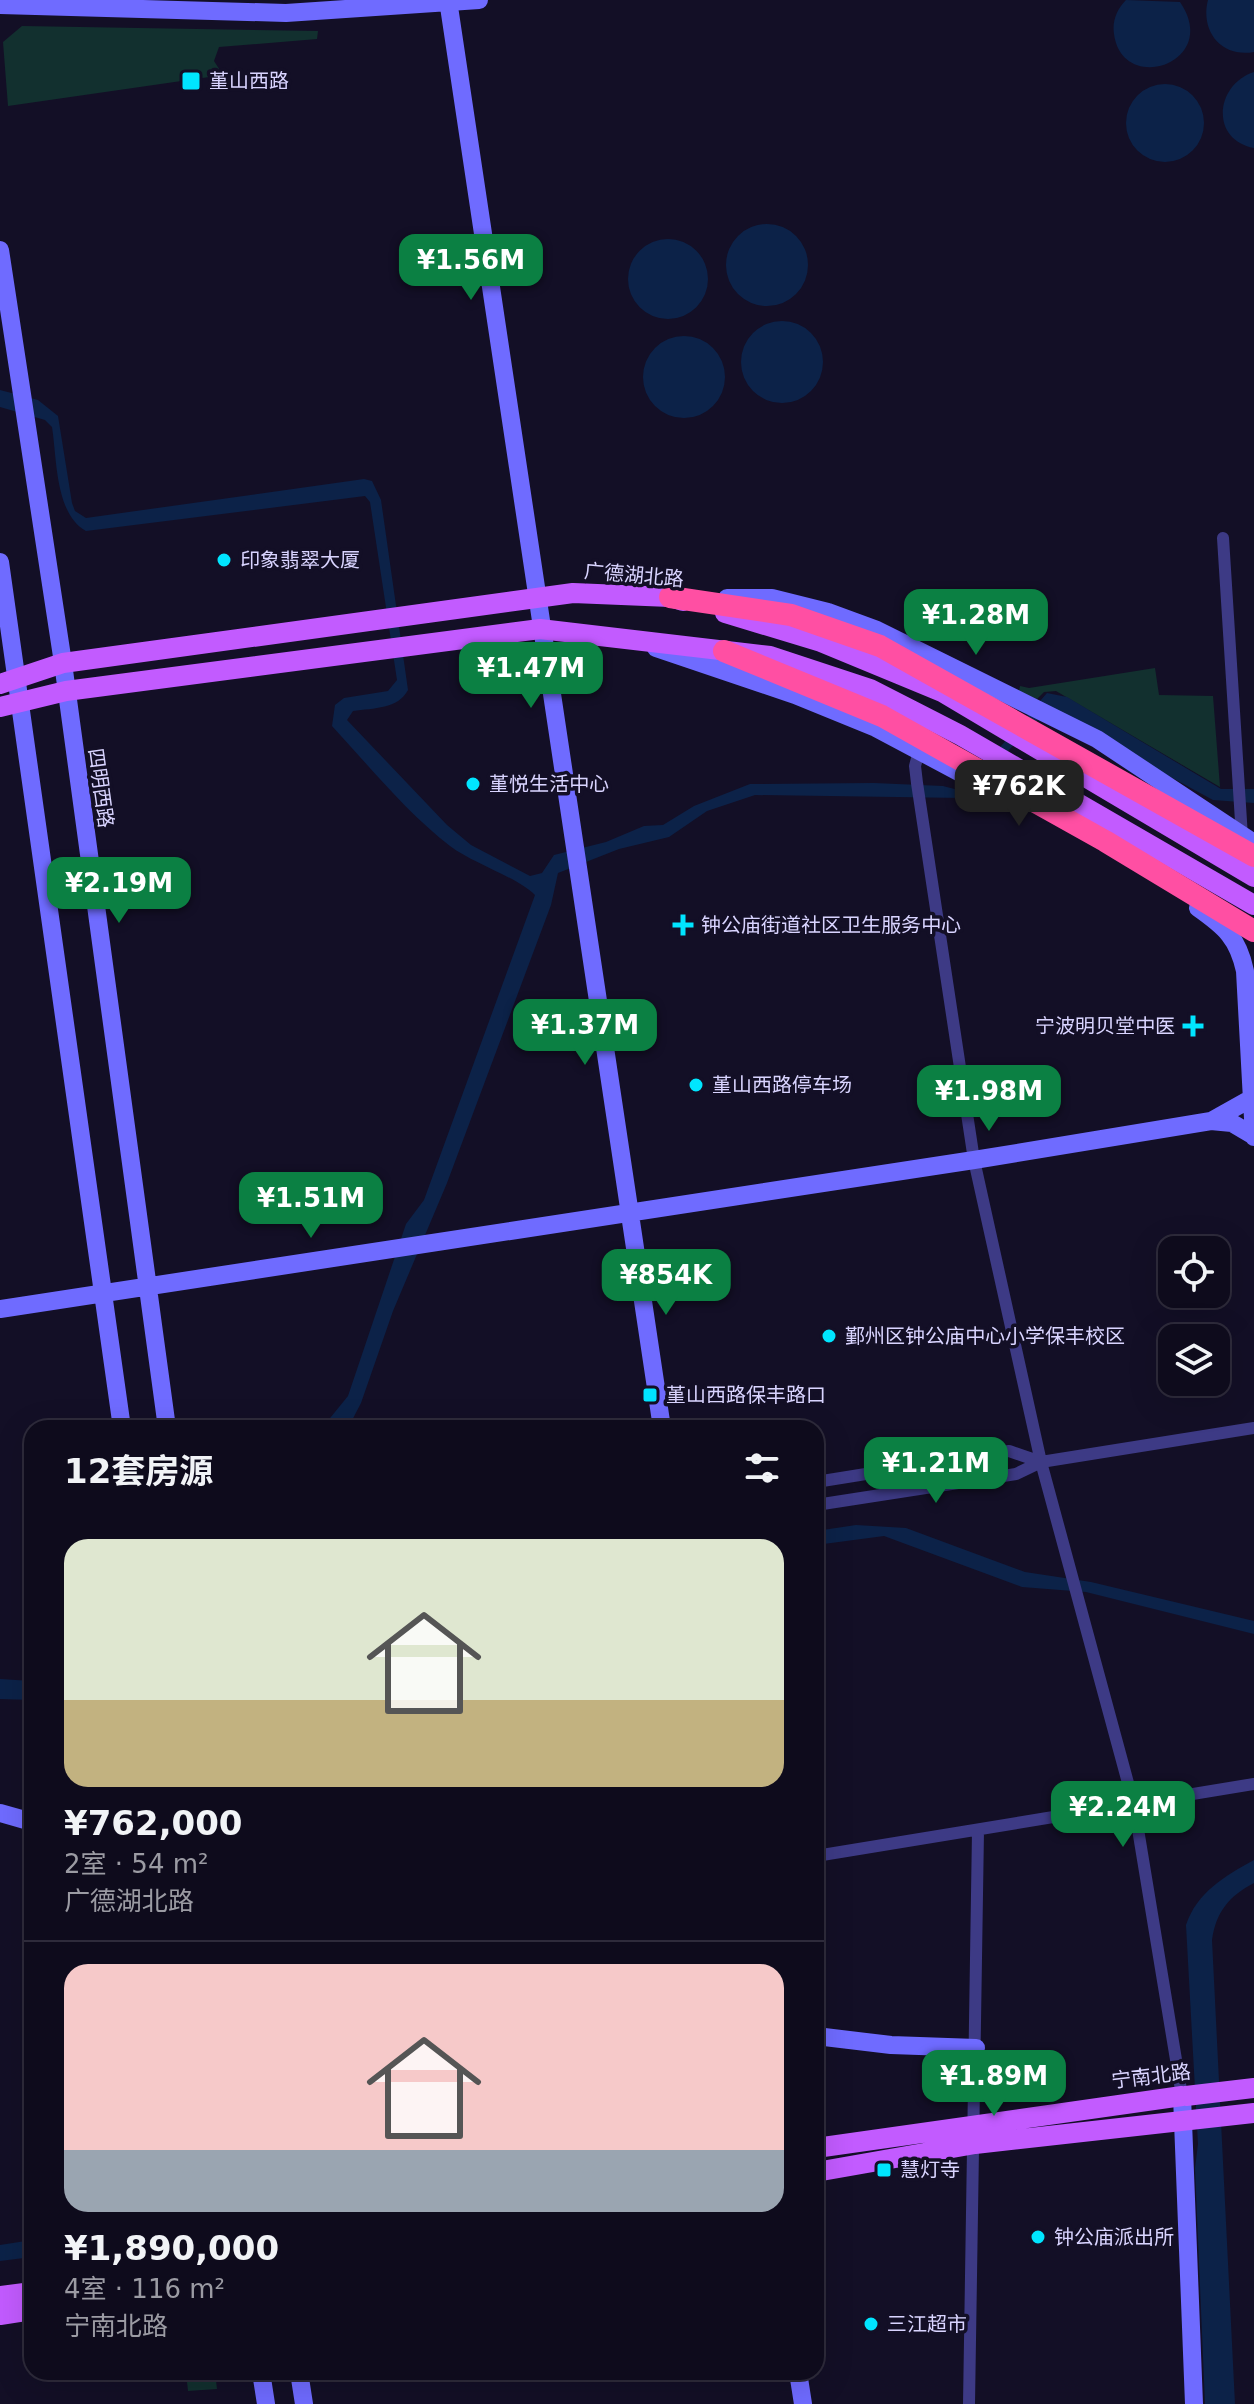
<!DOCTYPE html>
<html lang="zh">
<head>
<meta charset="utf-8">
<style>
  :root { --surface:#0e0b1c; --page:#171425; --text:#f1f3f6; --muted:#9b9ba3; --line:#2e2b3b; --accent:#0b8043 }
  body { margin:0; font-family:"DejaVu Sans","Noto Sans SC",sans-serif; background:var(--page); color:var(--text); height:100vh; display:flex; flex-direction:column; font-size:30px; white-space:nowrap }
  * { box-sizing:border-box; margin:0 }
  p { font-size:26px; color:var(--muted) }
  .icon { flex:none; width:44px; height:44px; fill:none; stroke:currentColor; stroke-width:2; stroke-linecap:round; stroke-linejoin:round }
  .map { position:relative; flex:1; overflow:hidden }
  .drawer { position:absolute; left:24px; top:1420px; width:800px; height:960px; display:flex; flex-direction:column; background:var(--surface); border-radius:24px; box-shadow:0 8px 32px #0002,0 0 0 2px var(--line) }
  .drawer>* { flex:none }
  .controls { position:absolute; left:1158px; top:1236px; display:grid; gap:16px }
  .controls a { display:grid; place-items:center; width:72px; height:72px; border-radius:16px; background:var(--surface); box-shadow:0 8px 32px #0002,0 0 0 2px var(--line); font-size:40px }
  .price { position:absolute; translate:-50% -68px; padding:0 18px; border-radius:16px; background:var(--accent); color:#fff; font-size:26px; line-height:52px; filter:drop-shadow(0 2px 4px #0008) }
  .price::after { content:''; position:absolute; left:50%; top:48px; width:24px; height:18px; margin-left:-12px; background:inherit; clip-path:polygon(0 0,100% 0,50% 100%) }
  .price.selected { background:#222; color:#fff }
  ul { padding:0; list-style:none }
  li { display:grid; align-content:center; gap:16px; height:424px; padding:0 40px }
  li+li { border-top:2px solid var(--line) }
  li span { display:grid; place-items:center; height:248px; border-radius:24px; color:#555 }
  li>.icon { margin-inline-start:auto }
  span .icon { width:144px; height:144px; fill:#fffc; stroke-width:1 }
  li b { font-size:34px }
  h2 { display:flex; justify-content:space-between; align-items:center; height:96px; padding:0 40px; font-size:34px }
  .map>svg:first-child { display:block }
  .green { fill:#12302f }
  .water { fill:#0c2248 }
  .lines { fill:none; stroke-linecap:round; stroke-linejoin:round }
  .street { stroke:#3d3a85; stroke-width:12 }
  .secondary { stroke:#6f6bff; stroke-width:18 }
  .primary { stroke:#c25bff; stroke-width:20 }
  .highway { stroke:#ff4fa3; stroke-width:22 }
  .poi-dot { fill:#00e5ff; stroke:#130f26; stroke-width:3 }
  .labels { text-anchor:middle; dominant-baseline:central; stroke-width:7; stroke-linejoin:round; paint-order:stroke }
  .poi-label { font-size:20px; fill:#d9d4ff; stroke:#130f26; text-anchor:start }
  .street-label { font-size:20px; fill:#d9d4ff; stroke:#130f26 }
</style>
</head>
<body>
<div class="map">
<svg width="1254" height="2404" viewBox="0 0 1254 2404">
  <rect width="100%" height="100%" fill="#130f26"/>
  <path class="green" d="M22 26 318 31 317 39 219 47 214 61 223 75 8 106 3 42Z
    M1155 668 1159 695 1213 696 1220 787 1056 691 1044 692 1037 699 1019 691 1020 686 1029 688Z
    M186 2372H215L217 2389 188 2391Z"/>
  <path class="water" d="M1126 0 1180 2C1222 63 1122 96 1114 34 1112 21 1117 9 1126 0Z
    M1208 0H1254V52C1221 58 1200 31 1208 0Z
    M1254 72V148C1209 139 1216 84 1254 72Z
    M1126 123a39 39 0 1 1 78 0a39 39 0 1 1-78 0Z
    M726 265a41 41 0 1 1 82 0a41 41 0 1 1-82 0Z
    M628 279a40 40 0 1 1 80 0a40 40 0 1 1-80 0Z
    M741 362a41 41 0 1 1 82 0a41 41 0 1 1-82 0Z
    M643 377a41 41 0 1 1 82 0a41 41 0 1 1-82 0Z
    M0 390 38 400 58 416 72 503 75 511 86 518 364 479 372 481 381 500 408 690C398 709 374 708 353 711L347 720 447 825 471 845 530 876 542 873 554 855 606 842 644 826 663 825 694 806 750 784 874 783 943 786 962 791 1047 693 1067 697 1221 789H1254V803L1213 800 1047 710 963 798 755 795 707 811 669 837 619 849 558 873 551 905 447 1183 393 1311 361 1403 348 1428H322L348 1396 406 1224 424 1200 535 895C517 877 474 864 450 846 406 812 370 767 332 726L335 705 344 698 388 691 397 680 370 502 365 496 86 531C55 514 57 459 52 427L45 420 0 407Z
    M856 1525 906 1528 1025 1572 1091 1582 1254 1621V1634L1086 1592 1022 1587 884 1536 816 1545V1531Z
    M0 1679 32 1681V1700L0 1699Z
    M1254 1860V1883C1229 1896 1216 1912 1212 1940L1235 2404H1205L1195 2168 1198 2144 1186 1925C1197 1892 1225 1876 1254 1860Z
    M32 2240V2257L0 2261V2245Z"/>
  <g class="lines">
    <path class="street" d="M1223 538 1242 837
      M919 751 915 766 917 783 974 1160 1041 1462 1134 1805 1182 2096
      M816 1482 1009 1451 1041 1462
      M816 1505 1016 1474 1041 1462 1254 1428
      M816 1856 1254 1784
      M969 2404 978 1831"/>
    <path class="secondary" d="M448 0 662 1428
      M0 5 286 13 479 0
      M0 250 63 663 167 1428
      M0 562 122 1428
      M727 598H772L828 612 877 630 1097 739 1254 843
      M656 648 795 695 876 728 1000 794
      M1198 908C1225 927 1238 938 1245 971L1254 1137
      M1252 1098 1211 1121 1232 1123 1254 1136
      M0 1309 974 1160 1211 1121
      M0 1813 32 1822
      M816 2036 891 2045 976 2048
      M1186 2096H1182L1194 2404
      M261 2372 266 2404
      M299 2372 304 2404
      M798 2372 803 2404"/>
    <path class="primary" d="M725 613 821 642 942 692 1254 877
      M0 684 63 663 573 593 670 597 683 601
      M0 707 66 691 540 629 770 656 870 689 960 735 1254 905
      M1186 2096 1254 2088
      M816 2148 1182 2096
      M816 2172 975 2144 1254 2113
      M0 2296 32 2292
      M0 2315 32 2310"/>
    <path class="highway" d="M670 597 791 615 880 646 1254 856
      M724 651 882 716 1105 841 1254 931"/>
  </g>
  <g class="poi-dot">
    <rect x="181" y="71" width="20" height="20" rx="4"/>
    <circle cx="224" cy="560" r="8"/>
    <circle cx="473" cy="784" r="8"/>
    <path d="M679 913h8v8h8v8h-8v8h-8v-8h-8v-8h8z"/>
    <path d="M1189 1014h8v8h8v8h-8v8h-8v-8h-8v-8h8z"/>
    <circle cx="696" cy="1085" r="8"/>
    <circle cx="829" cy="1336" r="8"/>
    <rect x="642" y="1387" width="16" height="16" rx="4"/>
    <rect x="876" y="2162" width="16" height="16" rx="4"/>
    <circle cx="1038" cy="2237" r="8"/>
    <circle cx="871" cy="2324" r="8"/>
  </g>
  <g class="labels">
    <g class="poi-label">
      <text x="209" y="81">堇山西路</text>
      <text x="240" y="560">印象翡翠大厦</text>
      <text x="489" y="784">堇悦生活中心</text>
      <text x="701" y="925">钟公庙街道社区卫生服务中心</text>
      <text x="1175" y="1026" text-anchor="end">宁波明贝堂中医</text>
      <text x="712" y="1085">堇山西路停车场</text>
      <text x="845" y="1336">鄞州区钟公庙中心小学保丰校区</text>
      <text x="666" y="1395">堇山西路保丰路口</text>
      <text x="900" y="2170">慧灯寺</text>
      <text x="1054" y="2237">钟公庙派出所</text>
      <text x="887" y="2324">三江超市</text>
    </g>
    <g class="street-label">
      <text transform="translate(634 575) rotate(5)">广德湖北路</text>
      <text transform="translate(101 788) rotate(82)">四明西路</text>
      <text transform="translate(1151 2076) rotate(-7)">宁南北路</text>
    </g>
  </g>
</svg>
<div class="controls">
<a><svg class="icon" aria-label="locate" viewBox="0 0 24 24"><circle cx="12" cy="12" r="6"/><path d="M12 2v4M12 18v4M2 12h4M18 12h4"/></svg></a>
<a><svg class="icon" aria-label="layers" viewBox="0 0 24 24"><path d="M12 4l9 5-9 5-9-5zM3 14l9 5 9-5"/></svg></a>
</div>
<b class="price" style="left:471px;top:302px">¥1.56M</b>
<b class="price" style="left:976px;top:657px">¥1.28M</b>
<b class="price" style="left:531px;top:710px">¥1.47M</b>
<b class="price selected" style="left:1019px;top:828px">¥762K</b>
<b class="price" style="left:119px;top:925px">¥2.19M</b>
<b class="price" style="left:585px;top:1067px">¥1.37M</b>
<b class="price" style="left:989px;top:1133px">¥1.98M</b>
<b class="price" style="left:311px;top:1240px">¥1.51M</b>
<b class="price" style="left:666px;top:1317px">¥854K</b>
<b class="price" style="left:936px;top:1505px">¥1.21M</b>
<b class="price" style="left:1123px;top:1849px">¥2.24M</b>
<b class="price" style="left:994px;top:2118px">¥1.89M</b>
<section class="drawer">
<h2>12套房源<svg class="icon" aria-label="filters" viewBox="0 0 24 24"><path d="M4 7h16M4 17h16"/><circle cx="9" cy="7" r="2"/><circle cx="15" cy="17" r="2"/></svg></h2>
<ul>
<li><span style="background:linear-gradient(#dfe7d0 65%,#c2b280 0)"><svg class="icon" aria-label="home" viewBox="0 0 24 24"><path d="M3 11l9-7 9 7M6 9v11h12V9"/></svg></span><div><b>¥762,000</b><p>2室 · 54 m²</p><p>广德湖北路</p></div></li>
<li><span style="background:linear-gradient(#f6c9c9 75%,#9aa5b1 0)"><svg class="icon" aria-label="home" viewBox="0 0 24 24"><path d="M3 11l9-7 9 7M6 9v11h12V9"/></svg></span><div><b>¥1,890,000</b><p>4室 · 116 m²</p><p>宁南北路</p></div></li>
</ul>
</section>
</div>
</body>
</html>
